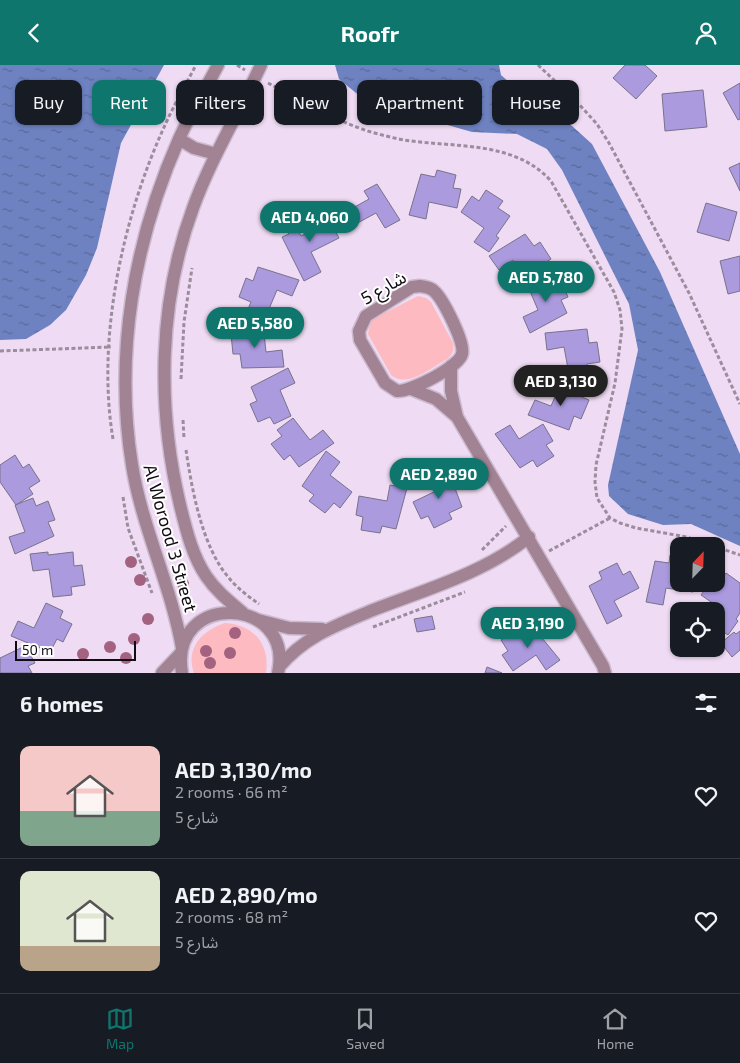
<!DOCTYPE html>
<html lang="en">
<head>
<meta charset="utf-8">
<style>
  :root { --surface:#171b24; --page:#242831; --text:#f1f3f6; --muted:#9ea1a6; --line:#363941; --accent:#0f766e }
  body { margin:0; font-family:"Exo 2","Noto Sans Arabic",sans-serif; background:var(--page); color:var(--text); height:100vh; display:flex; flex-direction:column; font-size:19px; white-space:nowrap }
  * { box-sizing:border-box; margin:0 }
  p { font-size:16px; color:var(--muted) }
  .icon { flex:none; width:28px; height:28px; fill:none; stroke:currentColor; stroke-width:2; stroke-linecap:round; stroke-linejoin:round }
  .map { position:relative; height:608px; overflow:hidden }
  .details { display:flex; flex-direction:column; background:var(--surface); flex:1 }
  .details>* { flex:none }
  .top-card { position:absolute; left:15px; top:15px; width:710px; height:45px; display:flex; gap:10px }
  .needle { width:32px; rotate:23deg }
  .tools { position:absolute; left:670px; top:472px; display:grid; gap:10px }
  .tools a { display:grid; place-items:center; width:55px; height:55px; border-radius:10px; background:var(--surface); box-shadow:0 1px 4px #0004; font-size:25px }
  .scale { position:absolute; left:15px; bottom:12px; width:121px; box-sizing:border-box; padding-left:5px; border:2px solid #110b12; border-top:0; font-size:14px; line-height:18px; white-space:nowrap; color:#110b12; -webkit-text-stroke:4px #fff; paint-order:stroke }
  .price { position:absolute; translate:-50% -42px; padding:0 11px; border-radius:18px; background:var(--accent); color:#fff; font-size:16px; line-height:32px; filter:drop-shadow(0 1px 2px #0008) }
  .price::after { content:''; position:absolute; left:50%; top:30px; width:15px; height:11px; margin-left:-8px; background:inherit; clip-path:polygon(0 0,100% 0,50% 100%) }
  .price.current { background:#222; color:#fff }
  ul { padding:0; list-style:none }
  li { display:flex; align-items:center; gap:15px; height:125px; padding:0 20px }
  li+li { border-top:1px solid var(--line) }
  li span { display:grid; place-items:center; flex:none; width:140px; height:100px; border-radius:10px; color:#555 }
  li>.icon { margin-inline-start:auto }
  span .icon { width:60px; height:60px; fill:#fffc; stroke-width:1 }
  li b { font-size:21px }
  h2 { display:flex; justify-content:space-between; align-items:center; height:60px; padding:0 20px; font-size:21px }
  .chip { padding:0 18px; border-radius:10px; background:var(--surface); box-shadow:0 1px 4px #0004; font-size:18px; line-height:45px }
  .chip.current { background:var(--accent); color:#fff }
  header { display:flex; justify-content:space-between; align-items:center; height:65px; padding:0 20px; background:var(--accent); color:#fff; font-size:22px; font-weight:700 }
  .dock { display:flex; justify-content:space-around; align-items:center; height:70px; border-top:1px solid var(--line); background:var(--surface); font-size:14px; color:var(--muted) }
  .dock a { display:grid; justify-items:center; gap:2px }
  .dock .current { color:var(--accent) }
  .map>svg:first-child { display:block }
  .green { fill:#fdbac1 }
  .water { fill:url(#water-ripples) }
  .building { fill:#ab9ade; stroke:#78728b }
  .lines { fill:none; stroke-linecap:round; stroke-linejoin:round }
  .minor-casing { stroke:#cbbacf; stroke-width:15 }
  .tertiary-casing { stroke:#cbbacf; stroke-width:15 }
  .path { stroke:#9b8c9e; stroke-width:3; stroke-dasharray:4 2.5; stroke-linecap:butt }
  .minor { stroke:#a28393; stroke-width:12 }
  .tertiary { stroke:#a28393; stroke-width:12 }
  .tree { fill:#a36380 }
  .labels { text-anchor:middle; dominant-baseline:central; stroke-width:4; stroke-linejoin:round; paint-order:stroke }
  .street-label { font-size:18px; fill:#110b12; stroke:#fff }
</style>
</head>
<body>
<header><svg class="icon" aria-label="back" viewBox="0 0 24 24"><path d="M15 5l-7 7 7 7"/></svg>Roofr<svg class="icon" aria-label="person" viewBox="0 0 24 24"><circle cx="12" cy="8" r="4"/><path d="M4 21q1-7 8-7t8 7"/></svg></header>
<div class="map">
<svg width="740" height="608" viewBox="0 0 740 608">
  <defs>
    <pattern id="water-ripples" width="26" height="14" patternUnits="userSpaceOnUse" patternTransform="scale(1.25)"><rect width="26" height="14" fill="#6e82c1"/><path d="M2 4q2-2 4 0t4 0M15 11q2-2 4 0t4 0" fill="none" stroke="#59699b"/></pattern>
  </defs>
  <rect width="100%" height="100%" fill="#efdbf3"/>
  <path class="green" d="M418 231 426 233 431 237 453 278C454 285 453 289 447 294 432 302 407 324 391 310L368 269 370 257 375 253Z
    M225 558C254 560 270 579 266 608H194C185 583 203 565 225 558Z"/>
  <path class="water" d="M0 0H164L121 78 97 183 86 210 66 245 50 260 26 274 0 275Z
    M335 0H499L501 10 519 26 561 51 592 79 660 207 740 389V481L691 459 663 460 628 449 609 431 608 420 638 285 629 239 562 105 547 84 517 69 472 67 367 37 339 14Z"/>
  <path class="building" d="M625 0H645L657 11 636 34 613 13Z
    M740 18V54L738 55 723 28Z
    M703 25 707 62 665 66 662 29Z
    M740 98V126L729 103Z
    M437 105 456 110 453 123 461 124 457 143 429 137 426 154 409 150 421 109 435 112Z
    M377 119 400 155 385 163 376 148 352 161 343 145 349 141 351 144 369 134 364 126Z
    M486 125 503 136 498 143 510 151 496 171 499 173 489 187 474 177 484 163 461 147 472 131 479 136Z
    M706 138 737 147 729 176 697 167Z
    M323 143 339 173 311 187 321 207 304 216 282 172 289 169 285 161 294 157 301 171 317 163 310 150Z
    M525 169 534 181 540 177 551 194 540 201 545 208 528 219 513 195 499 205 489 191Z
    M740 191V226L728 229 720 196Z
    M258 202 299 215 292 231 277 225 266 251 248 244 251 237 239 232 246 213 253 216Z
    M545 212 548 219 560 214 568 232 561 235 567 248 530 268 523 252 538 245 527 219Z
    M263 259 266 287 282 285 284 302 242 303 240 289H233L231 269 244 268V261Z
    M587 264 589 278 597 277 600 297 587 299 588 306 569 309 564 282 547 285 545 268Z
    M288 303 295 318 280 325 291 351 274 359 270 352 258 357 250 339 257 336 251 322Z
    M562 316 580 323 577 330 589 335 581 354 574 351 569 365 528 350 535 335 551 341Z
    M293 353 310 375 323 365 334 378 299 402 290 390 284 395 271 379 282 371 277 365Z
    M543 359 553 376 546 380 554 391 537 402 533 395 520 403 495 369 510 360 519 374Z
    M326 386 340 397 330 410 352 427 340 443 334 438 325 448 309 436 314 430 302 421Z
    M15 390 23 403 29 399 40 416 29 423 33 429 16 440 0 417V400Z
    M447 402 462 442 449 448 452 454 434 463 428 451 421 454 413 437 438 425 431 410Z
    M390 420 407 423 396 464 382 461 380 468 361 465 363 452 356 450 359 431 387 436Z
    M33 433 36 441 48 436 55 455 48 457 54 471 15 489 9 472 25 467 15 440Z
    M48 487V490L73 487 74 501 82 500 85 520 71 522 72 530 53 532 49 504 33 506 30 489Z
    M670 490 679 492V519H694L693 527 666 523 663 540 646 537 655 496 669 498Z
    M617 498 623 510 630 506 639 523 614 536 622 551 607 559 589 521 602 514 599 507Z
    M726 508 740 518V548L736 554 738 556 728 570 716 562V557L724 546 701 530 709 519H718Z
    M46 538 63 546 60 553 72 559 63 577 57 574 50 587 11 571 18 556 34 563Z
    M432 551 435 564 417 567 414 554Z
    M533 562 560 595 546 605 536 590 513 606 502 590 508 586 501 575 517 564 521 570Z
    M740 566V585L732 592 721 578 734 567 736 569Z
    M25 581 35 598 28 601 32 608H0V593Z
    M487 602 502 608H485Z"/>
  <g class="lines">
    <g class="minor-casing">
      <path id="minor" d="M420 221C425 222 430 222 434 226 443 234 465 277 462 289 459 302 410 327 397 326L385 318 360 275 359 266 366 251 412 222Z
        M451 301V326L457 352
        M411 324 436 334 457 352 603 601 605 608
        M258 555 289 563 322 564
        M279 602C305 571 337 560 373 545 427 524 484 508 529 472
        M162 608 181 588"/>
    </g>
    <g class="tertiary-casing">
      <path id="tertiary" d="M201 31 220 35 236 48
        M179 74 194 83 216 89
        M243 548C230 537 216 526 206 511 192 490 186 464 180 440 157 343 158 238 193 143 211 93 239 48 261 0
        M182 583C171 520 142 463 132 400 114 289 134 176 179 74 190 49 205 25 218 0
        M182 608C168 525 295 531 278 608"/>
    </g>
    <path class="path" d="M237 0 245 5
      M538 0 575 35 597 59 609 78 689 228 740 339
      M268 18C301 35 335 56 371 67 382 70 393 73 404 75 454 83 514 75 551 116L614 227 620 245 622 264 615 318 596 400 595 417 597 433 610 453 620 458 636 463 687 472 740 490
      M0 286 111 282
      M181 314 184 257 192 203
      M183 355 184 374
      M113 374C96 273 123 150 166 58 175 38 186 19 196 0
      M186 385C192 425 202 482 229 513 237 523 249 532 259 539
      M123 432 128 463 152 528
      M482 485 506 461
      M549 486 610 453
      M373 562 465 527"/>
    <use href="#minor" class="minor"/>
    <use href="#tertiary" class="tertiary"/>
  </g>
  <g class="tree">
    <circle cx="131" cy="497" r="6"/>
    <circle cx="140" cy="515" r="6"/>
    <circle cx="183" cy="519" r="6"/>
    <circle cx="148" cy="554" r="6"/>
    <circle cx="235" cy="568" r="6"/>
    <circle cx="134" cy="574" r="6"/>
    <circle cx="110" cy="582" r="6"/>
    <circle cx="206" cy="586" r="6"/>
    <circle cx="230" cy="588" r="6"/>
    <circle cx="83" cy="589" r="6"/>
    <circle cx="126" cy="593" r="6"/>
    <circle cx="210" cy="598" r="6"/>
  </g>
  <g class="labels">
    <g class="street-label">
      <text transform="translate(383 222) rotate(-30)">شارع 5</text>
      <text transform="translate(171 473) rotate(74)">Al Worood 3 Street</text>
    </g>
  </g>
</svg>
<div class="tools">
<a><svg class="needle" viewBox="-14 -14 28 28"><path d="M0-13l5 13h-10z" fill="#e53935"/><path d="M0 13l5-13h-10z" fill="#9ea1a6"/></svg></a>
<a><svg class="icon" aria-label="locate" viewBox="0 0 24 24"><circle cx="12" cy="12" r="6"/><path d="M12 2v4M12 18v4M2 12h4M18 12h4"/></svg></a>
</div>
<div class="scale">50 m</div>
<b class="price" style="left:310px;top:178px">AED 4,060</b>
<b class="price" style="left:546px;top:238px">AED 5,780</b>
<b class="price" style="left:255px;top:284px">AED 5,580</b>
<b class="price current" style="left:561px;top:342px">AED 3,130</b>
<b class="price" style="left:439px;top:435px">AED 2,890</b>
<b class="price" style="left:528px;top:584px">AED 3,190</b>
<div class="top-card">
<a class="chip">Buy</a>
<a class="chip current">Rent</a>
<a class="chip">Filters</a>
<a class="chip">New</a>
<a class="chip">Apartment</a>
<a class="chip">House</a>
</div>
</div>
<section class="details">
<h2>6 homes<svg class="icon" aria-label="filters" viewBox="0 0 24 24"><path d="M4 7h16M4 17h16"/><circle cx="9" cy="7" r="2"/><circle cx="15" cy="17" r="2"/></svg></h2>
<ul>
<li><span style="background:linear-gradient(#f6c9c9 65%,#7fa58c 0)"><svg class="icon" aria-label="home" viewBox="0 0 24 24"><path d="M3 11l9-7 9 7M6 9v11h12V9"/></svg></span><div><b>AED 3,130/mo</b><p>2 rooms · 66 m²</p><p>شارع 5</p></div><svg class="icon" aria-label="heart" viewBox="0 0 24 24"><path d="M12 20l-8-8c-3-5 5-10 8-4 3-6 11-1 8 4z"/></svg></li>
<li><span style="background:linear-gradient(#dfe7d0 75%,#b9a48a 0)"><svg class="icon" aria-label="home" viewBox="0 0 24 24"><path d="M3 11l9-7 9 7M6 9v11h12V9"/></svg></span><div><b>AED 2,890/mo</b><p>2 rooms · 68 m²</p><p>شارع 5</p></div><svg class="icon" aria-label="heart" viewBox="0 0 24 24"><path d="M12 20l-8-8c-3-5 5-10 8-4 3-6 11-1 8 4z"/></svg></li>
</ul>
</section>
<nav class="dock">
<a class="current"><svg class="icon" aria-label="map" viewBox="0 0 24 24"><path d="M3 6l6-2 6 2 6-2v14l-6 2-6-2-6 2zM9 4v14M15 6v14"/></svg>Map</a>
<a><svg class="icon" aria-label="saved" viewBox="0 0 24 24"><path d="M7 4h10v16l-5-4-5 4z"/></svg>Saved</a>
<a><svg class="icon" aria-label="home" viewBox="0 0 24 24"><path d="M3 11l9-7 9 7M6 9v11h12V9"/></svg>Home</a>
</nav>
</body>
</html>
